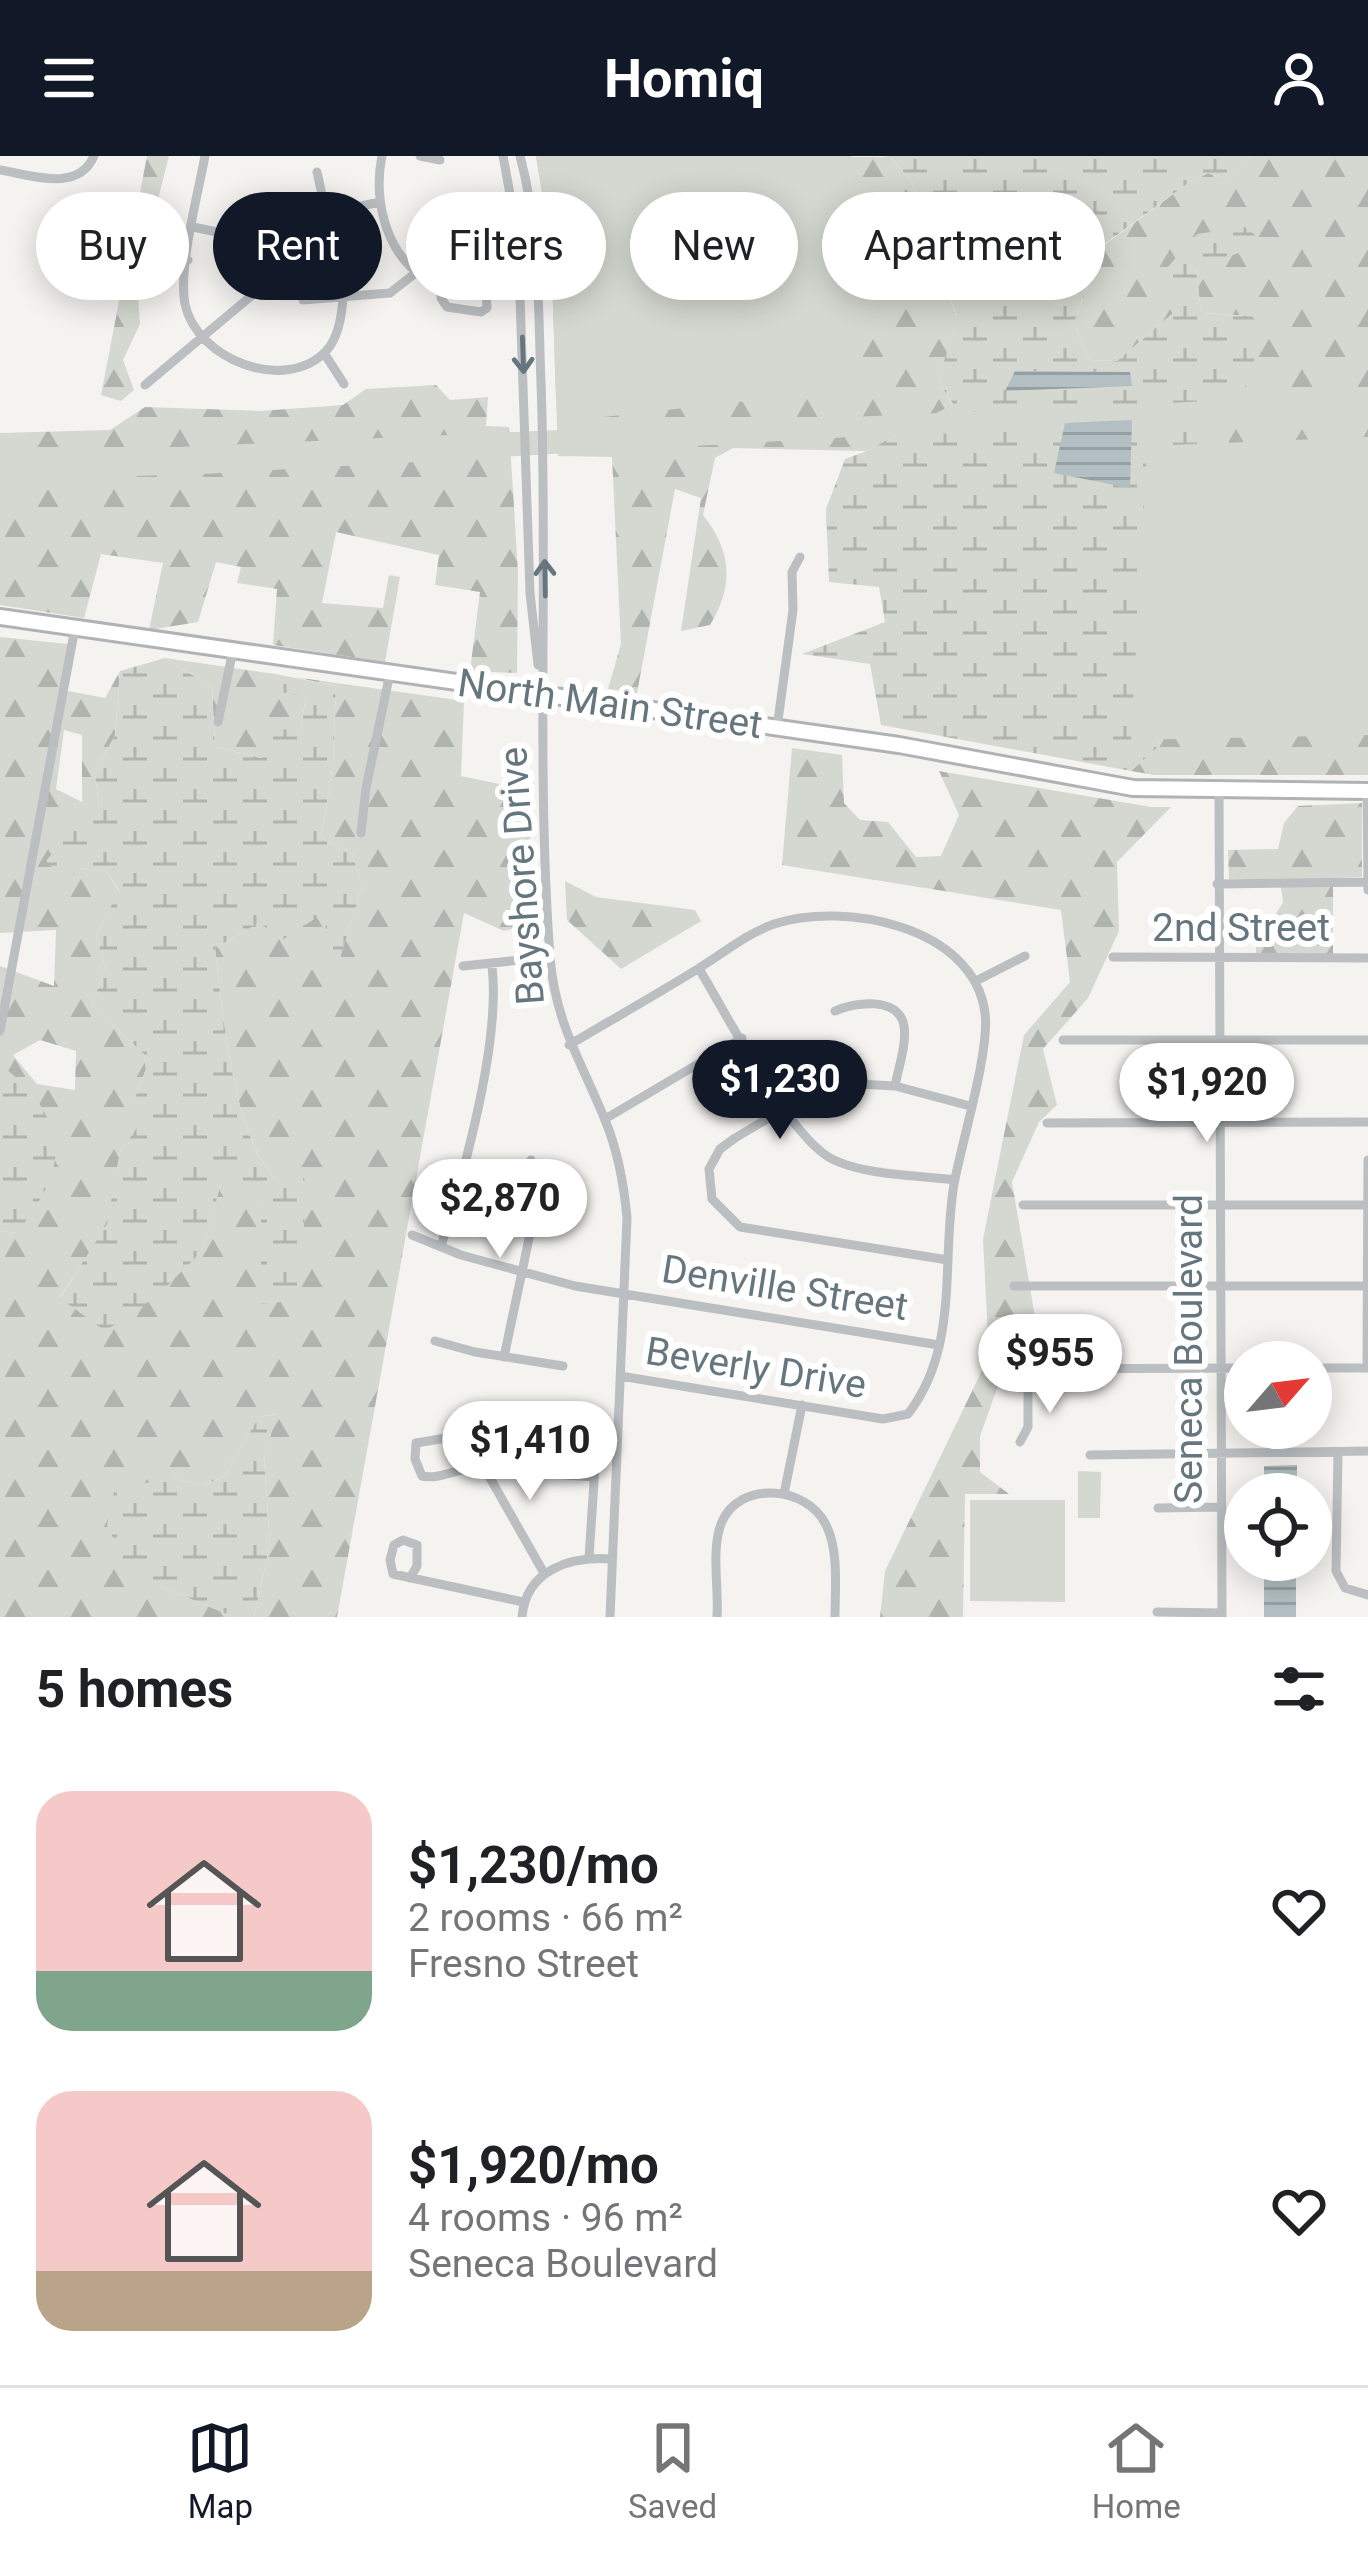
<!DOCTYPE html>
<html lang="en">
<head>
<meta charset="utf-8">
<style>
  :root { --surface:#fff; --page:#f6f6f6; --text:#202124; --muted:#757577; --line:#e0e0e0; --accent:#111827 }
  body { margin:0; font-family:Roboto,sans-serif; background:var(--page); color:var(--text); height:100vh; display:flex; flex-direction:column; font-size:45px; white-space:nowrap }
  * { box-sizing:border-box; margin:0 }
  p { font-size:39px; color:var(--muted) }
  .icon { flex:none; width:66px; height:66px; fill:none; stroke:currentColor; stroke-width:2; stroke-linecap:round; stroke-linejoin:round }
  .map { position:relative; height:1461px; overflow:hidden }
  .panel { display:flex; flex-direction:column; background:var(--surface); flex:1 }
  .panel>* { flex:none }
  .guide { position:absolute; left:36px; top:36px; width:1296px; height:108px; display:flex; gap:24px }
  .needle { width:78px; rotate:62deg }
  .controls { position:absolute; left:1224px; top:1185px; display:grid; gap:24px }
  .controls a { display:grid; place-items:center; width:108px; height:108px; border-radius:50%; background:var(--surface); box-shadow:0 6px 30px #0003; font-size:60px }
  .price { position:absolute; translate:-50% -102px; padding:0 27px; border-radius:42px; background:#fff; color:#222; font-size:39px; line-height:78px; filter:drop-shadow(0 3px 6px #0008) }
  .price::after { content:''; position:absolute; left:50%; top:72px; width:36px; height:27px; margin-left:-18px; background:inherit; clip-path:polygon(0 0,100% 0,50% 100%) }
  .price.selected { background:var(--accent); color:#fff }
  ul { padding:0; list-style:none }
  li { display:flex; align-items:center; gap:36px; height:300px; padding:0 36px }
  li span { display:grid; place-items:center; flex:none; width:336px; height:240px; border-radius:36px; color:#555 }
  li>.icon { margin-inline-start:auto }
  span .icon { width:144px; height:144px; fill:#fffc; stroke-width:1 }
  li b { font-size:51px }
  h2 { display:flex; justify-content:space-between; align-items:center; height:144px; padding:0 36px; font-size:51px }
  .tag { padding:0 42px; border-radius:54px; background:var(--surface); box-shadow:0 6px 30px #0003; font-size:42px; line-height:108px }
  .tag.selected { background:var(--accent); color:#fff }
  header { display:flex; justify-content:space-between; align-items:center; height:156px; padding:0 36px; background:var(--accent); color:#fff; font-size:54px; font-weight:700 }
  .dock { display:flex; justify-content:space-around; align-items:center; height:168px; border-top:3px solid var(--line); background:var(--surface); font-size:33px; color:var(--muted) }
  .dock a { display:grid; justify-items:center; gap:6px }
  .dock .selected { color:var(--accent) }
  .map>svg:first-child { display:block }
  .forest { fill:url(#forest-firs); fill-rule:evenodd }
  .wetland { fill:url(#wetland-marsh) }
  .park { fill:#d4d8d0 }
  .water { fill:url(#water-rules) }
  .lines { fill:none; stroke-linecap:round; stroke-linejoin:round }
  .highway-casing { stroke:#afb3b5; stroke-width:20 }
  .minor { stroke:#bbbfc2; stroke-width:9 }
  .highway { stroke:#fff; stroke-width:14 }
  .oneway { stroke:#66767e }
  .labels { text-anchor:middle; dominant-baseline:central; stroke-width:12; stroke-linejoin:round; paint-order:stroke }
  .street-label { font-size:39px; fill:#66767e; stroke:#fff }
</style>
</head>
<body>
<header><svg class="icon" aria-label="menu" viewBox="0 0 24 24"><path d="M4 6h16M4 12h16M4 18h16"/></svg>Homiq<svg class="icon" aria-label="person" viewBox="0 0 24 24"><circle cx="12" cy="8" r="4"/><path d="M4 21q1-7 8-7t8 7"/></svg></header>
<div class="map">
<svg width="1368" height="1461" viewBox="0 0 1368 1461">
  <defs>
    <pattern id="forest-firs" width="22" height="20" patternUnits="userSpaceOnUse" patternTransform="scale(3)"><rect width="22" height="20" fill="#d4d8d0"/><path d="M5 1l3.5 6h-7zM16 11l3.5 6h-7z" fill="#b0b4ae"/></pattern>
    <pattern id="wetland-marsh" width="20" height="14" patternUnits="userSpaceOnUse" patternTransform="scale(3)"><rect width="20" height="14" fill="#d4d8d0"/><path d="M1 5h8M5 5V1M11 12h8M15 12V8" fill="none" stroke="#b0b4ae"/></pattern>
    <pattern id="water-rules" width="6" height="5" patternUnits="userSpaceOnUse" patternTransform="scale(3)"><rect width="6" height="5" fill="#b3bfc2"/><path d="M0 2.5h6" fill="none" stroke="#95a0a3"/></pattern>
  </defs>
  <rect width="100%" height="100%" fill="#f4f3f0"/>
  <path class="forest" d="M147 0H169L137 126 140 168 123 204 134 234 121 245 101 239Z
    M536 0 890 1 912 26 957 163 938 225 953 249 867 295 733 292 715 302 703 359C732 395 734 430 710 469L681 475 701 342 675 333 637 537 608 533 621 488 612 301 558 300 551 91Z
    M1251 0H1368V619H1154L1131 615 1160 589 1157 562 1190 387 1252 160 1201 157 1196 112 1264 86 1197 78 1178 153 1117 205 1089 204 1074 167 1103 90 1187 28 1208 17 1228 24Z
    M436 229 450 244 488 241 486 270 509 271 518 416 517 517 470 515 480 436 435 429 439 399 336 376 322 447 383 452 389 419 400 421 385 506 273 489 277 433 237 427 241 411 216 406 198 466 149 474 163 407 101 398 84 462 0 449V277L110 274 145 251 260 255 343 249 366 233Z
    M0 481 68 488 63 534 105 542 120 515 115 579 95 618 99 651 81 712 106 715 119 735 96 780 105 811 92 850 144 898 146 913 135 942 144 963 120 996 108 1068 60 1141 202 1095 227 1005 261 1052V1147L276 1023C233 982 222 852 215 792L259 767 330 753 338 808 362 731 352 697 321 682 333 609 336 530 294 521 464 545 461 620 528 634 534 768 504 775 464 757 337 1461H254L270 1388 264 1303 276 1258 259 1261 224 1320 206 1329 173 1323 160 1430 234 1461H0V1075L17 1077 12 920 0 907V810L54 830 56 774 0 777ZM64 574 82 579V646L56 633ZM40 884 76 895 75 934 37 928 13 899Z
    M165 502 275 518 277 535 306 540 300 576 263 602 215 591 212 531Z
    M792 592 842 599 844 647 860 664 888 666 916 701 941 700 959 659 939 615 1151 651H1171L1117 706 1119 775 1088 842 1043 893 1057 949 1039 966 1012 1026 1035 1161 998 1230 980 1280V1316L1009 1338H965L963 1461H880L885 1415 989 1200 983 1083 1024 879 1070 826 1061 754 782 709Z
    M1362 647V721L1333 722V801L1256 799V765H1272L1283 746 1280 724 1229 723 1228 694 1278 693 1284 667 1298 650Z
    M565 725 596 741 695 754 701 765 621 813 567 764Z"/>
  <path class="wetland" d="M881 0H1251L1228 24 1208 17 1187 28 1103 89 1074 167 1089 204 1117 205 1178 153 1167 112 1197 78 1245 71 1265 87 1196 113 1201 157 1252 160 1264 176 1190 387 1157 562 1160 589 1131 615 881 569 870 508 802 498 885 466 879 431 829 426 826 353 845 303 867 295 953 248 938 225 957 162 912 26 890 1Z
    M165 502 212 531 215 591 262 602 270 572 300 575 306 541 276 535 275 518 336 530 333 609 321 682 352 697 362 731 338 809 321 805 328 754 284 783 259 767 215 792C222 851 233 983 276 1023L299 1016 307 1027 300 1128 290 1145 261 1148V1052L227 1007 202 1095 156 1141 105 1175 60 1142 107 1068 120 996 143 963 135 942 146 913 144 898 92 850 105 811 96 780 119 734 106 715 81 712 66 725 46 705 65 681 63 664 99 651 95 618 115 579 120 515Z
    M0 907C11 918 25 928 34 940 74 994 52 1030 17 1077L0 1075Z
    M277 1258 264 1303 270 1388 254 1461H234L160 1430 141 1441 107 1369 115 1331 173 1323 207 1329 224 1320 259 1261Z"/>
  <path class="park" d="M536 0H851L861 232 568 265 570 245 556 247 551 91Z
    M1368 238V267L885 279 202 318 0 324V299Z
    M1368 281V579L1131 584 1147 290Z
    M1078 1315 1101 1316 1100 1362H1078Z
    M970 1344H1065V1446L970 1445Z"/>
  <path class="water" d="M1015 215 1130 216 1132 230 1005 235Z
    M1132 264 1130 332 1054 317 1065 267Z
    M1297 1309V1338H1264V1310Z
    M1264 1404H1296V1461H1264Z"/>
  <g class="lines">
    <g class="highway-casing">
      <path id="highway" d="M0 461 899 589 1133 632 1368 635"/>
    </g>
    <path class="minor" d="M205 0C198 38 178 112 185 148 196 203 286 239 327 194 339 180 342 159 343 141
      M382 0C372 46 388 109 437 127 465 137 492 135 521 134
      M420 0 440 4
      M503 0 518 82 530 437 538 509
      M520 0C540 74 538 151 541 227 548 418 536 610 550 801 555 866 582 907 605 964 618 995 624 1029 627 1062L610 1461
      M0 14C31 19 78 37 94 0
      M317 16 339 115
      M272 69 380 46
      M193 71 217 76 255 71
      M158 100 188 104
      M442 129 441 142 447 151 481 156 487 152 486 136
      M303 144 390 137 418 115
      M324 197 344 228
      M145 229 256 136
      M218 566 233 494
      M777 572 793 454 792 416 800 401
      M1367 635 1368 734
      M1219 636 1222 1461
      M361 677 366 632 390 517
      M1217 728 1367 726
      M1113 801 1368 802
      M463 810 550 801
      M699 813C727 858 790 984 834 1004 869 1020 917 1019 955 1024
      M976 825 1025 800
      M835 855C854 846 899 840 904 870 907 888 898 913 895 930
      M0 875 75 472
      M1063 884H1368
      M569 889C611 864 654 840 696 814 721 799 746 778 774 768 844 745 974 770 985 857 990 895 962 985 954 1028 941 1105 960 1191 908 1258L883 1263 620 1220
      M605 963 742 882
      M1047 967 1368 966
      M1023 1049H1368
      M412 1079 461 1099 575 1130 939 1189
      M441 1090C464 1017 501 885 492 810
      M948 1104 740 1071 712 1043 709 1013 720 993 735 982 809 938 839 927 895 930 970 950
      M1014 1130H1368
      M435 1185 475 1196 563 1210
      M504 1201 538 1040 539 1023 531 1004
      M1311 1212H1368
      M1367 1212 1368 1004
      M1020 1286 1028 1271V1213L1245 1212
      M1338 1296 1336 1415 1345 1432 1368 1439
      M1090 1299 1368 1295
      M473 1312 464 1279 416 1287 415 1303 422 1320C444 1325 464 1306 486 1315L544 1417
      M784 1338 802 1249
      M1158 1352 1221 1351
      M589 1402 596 1295 553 1293 552 1318 594 1321
      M410 1422 417 1410V1389L403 1384 394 1389 390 1404 393 1418 523 1446
      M1157 1456 1222 1457
      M522 1461C526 1414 570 1400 611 1403
      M717 1461C719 1432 711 1395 721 1368 738 1323 808 1330 826 1369 839 1394 835 1433 835 1461"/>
    <use href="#highway" class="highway"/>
  </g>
  <defs><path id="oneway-shaft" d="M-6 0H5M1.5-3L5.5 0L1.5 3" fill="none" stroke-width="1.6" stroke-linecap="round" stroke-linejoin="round" transform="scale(3)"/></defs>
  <g class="oneway">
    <use href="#oneway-shaft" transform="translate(523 199) rotate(88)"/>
    <use href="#oneway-shaft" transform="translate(545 422) rotate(-91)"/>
  </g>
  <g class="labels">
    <g class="street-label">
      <text transform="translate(610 548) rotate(8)">North Main Street</text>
      <text transform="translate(522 720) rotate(-94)">Bayshore Drive</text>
      <text x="1241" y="772">2nd Street</text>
      <text transform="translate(785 1132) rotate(9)">Denville Street</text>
      <text transform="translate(1189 1193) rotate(-90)">Seneca Boulevard</text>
      <text transform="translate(756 1212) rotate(9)">Beverly Drive</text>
    </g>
  </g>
</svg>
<div class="controls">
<a><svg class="needle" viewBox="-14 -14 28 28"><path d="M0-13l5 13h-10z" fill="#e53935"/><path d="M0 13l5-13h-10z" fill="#757577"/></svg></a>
<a><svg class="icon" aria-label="locate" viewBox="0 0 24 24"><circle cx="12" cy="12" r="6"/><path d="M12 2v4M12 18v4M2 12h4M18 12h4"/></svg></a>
</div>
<b class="price selected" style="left:780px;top:986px">$1,230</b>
<b class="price" style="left:1207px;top:989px">$1,920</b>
<b class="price" style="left:500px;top:1105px">$2,870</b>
<b class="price" style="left:1050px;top:1260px">$955</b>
<b class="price" style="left:530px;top:1347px">$1,410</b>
<div class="guide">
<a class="tag">Buy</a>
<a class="tag selected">Rent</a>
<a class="tag">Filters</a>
<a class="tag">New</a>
<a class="tag">Apartment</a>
</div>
</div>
<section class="panel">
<h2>5 homes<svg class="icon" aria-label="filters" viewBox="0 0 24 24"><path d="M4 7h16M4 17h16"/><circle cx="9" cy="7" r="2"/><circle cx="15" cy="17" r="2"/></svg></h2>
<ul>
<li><span style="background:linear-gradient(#f6c9c9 75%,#7fa58c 0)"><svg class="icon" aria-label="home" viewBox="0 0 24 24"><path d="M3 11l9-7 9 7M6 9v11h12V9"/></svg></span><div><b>$1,230/mo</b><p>2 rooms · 66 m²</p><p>Fresno Street</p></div><svg class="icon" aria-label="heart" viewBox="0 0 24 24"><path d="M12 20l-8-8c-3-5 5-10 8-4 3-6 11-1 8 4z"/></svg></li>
<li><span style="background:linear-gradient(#f6c9c9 75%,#b9a48a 0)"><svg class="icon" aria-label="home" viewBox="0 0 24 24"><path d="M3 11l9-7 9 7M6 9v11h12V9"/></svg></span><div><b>$1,920/mo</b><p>4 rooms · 96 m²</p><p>Seneca Boulevard</p></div><svg class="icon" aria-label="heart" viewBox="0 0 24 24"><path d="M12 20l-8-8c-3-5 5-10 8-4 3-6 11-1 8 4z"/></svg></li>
</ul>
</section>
<nav class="dock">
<a class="selected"><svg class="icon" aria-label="map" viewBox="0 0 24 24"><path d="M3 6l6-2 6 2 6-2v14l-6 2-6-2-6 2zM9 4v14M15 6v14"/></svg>Map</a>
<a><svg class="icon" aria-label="saved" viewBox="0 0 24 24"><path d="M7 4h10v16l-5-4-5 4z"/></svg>Saved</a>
<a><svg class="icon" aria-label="home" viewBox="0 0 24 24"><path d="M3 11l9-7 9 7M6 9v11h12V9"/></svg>Home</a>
</nav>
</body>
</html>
